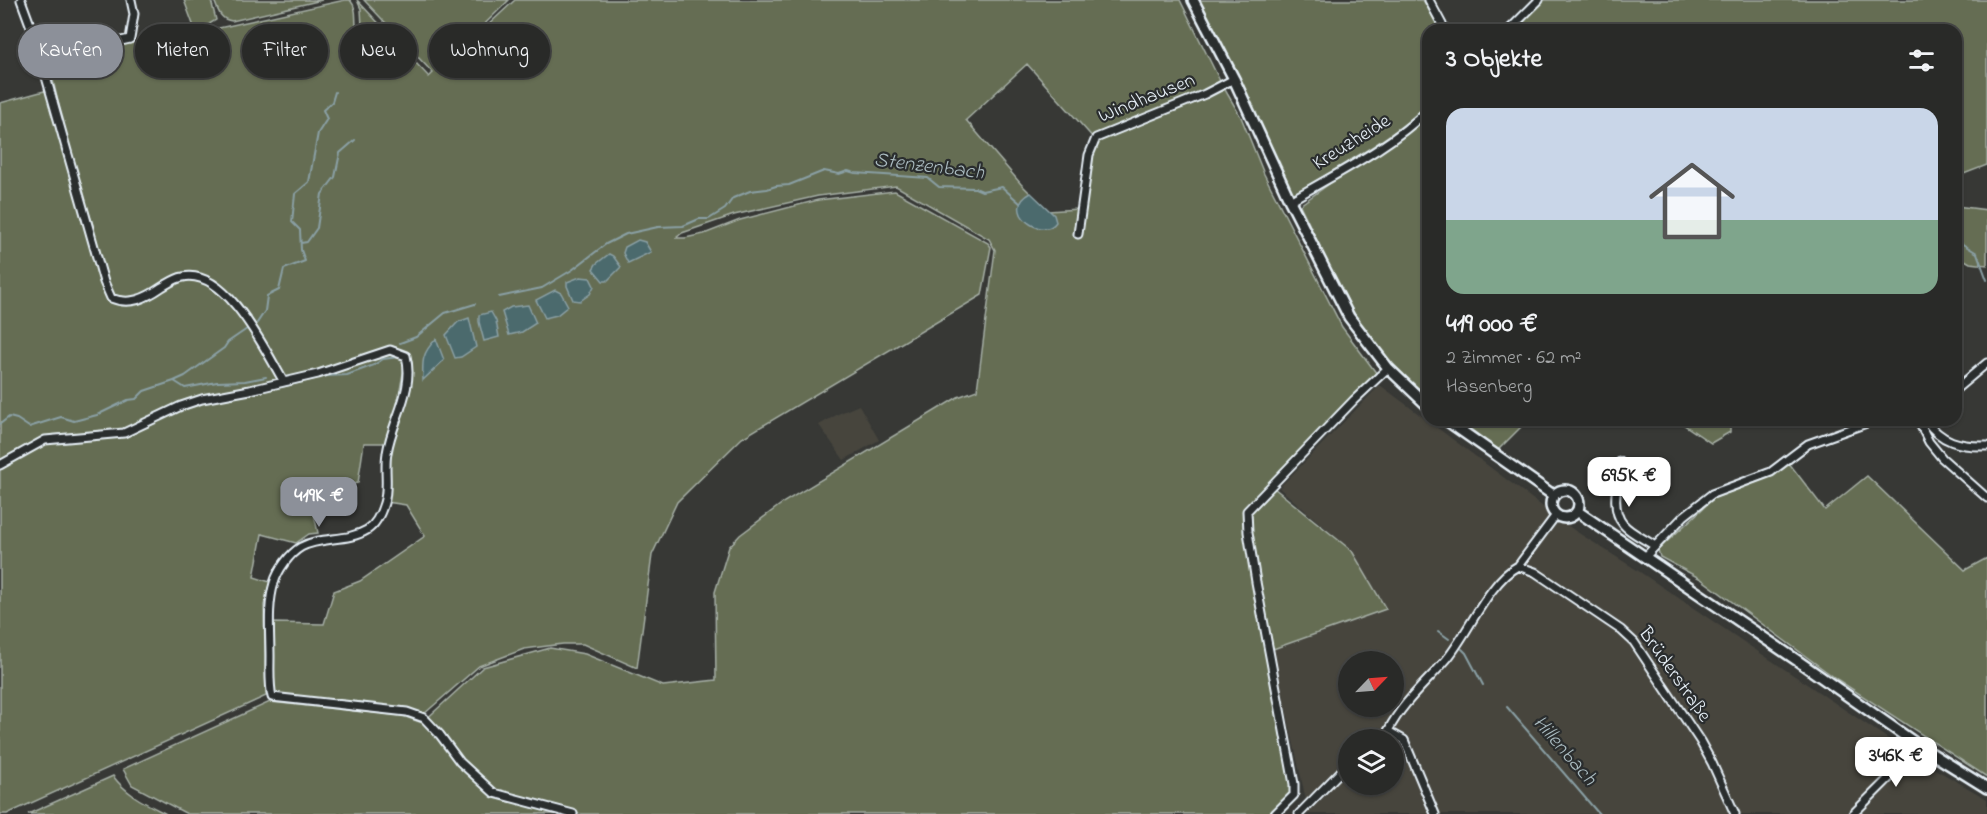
<!DOCTYPE html>
<html lang="de">
<head>
<meta charset="utf-8">
<style>
  :root { --surface:#292a28; --page:#313230; --text:#f1f3f6; --muted:#a5a7a8; --line:#454645; --accent:#8c9099 }
  body { margin:0; font-family:"Indie Flower",sans-serif; background:var(--page); color:var(--text); height:100vh; display:flex; flex-direction:column; font-size:22px; white-space:nowrap }
  * { box-sizing:border-box; margin:0 }
  p { font-size:20px; color:var(--muted) }
  .icon { flex:none; width:33px; height:33px; fill:none; stroke:currentColor; stroke-width:2; stroke-linecap:round; stroke-linejoin:round }
  .map { position:relative; flex:1; overflow:hidden }
  .sheet { position:absolute; left:1422px; top:24px; width:540px; height:402px; display:flex; flex-direction:column; background:var(--surface); border-radius:18px; box-shadow:0 2px 4px #0004,0 0 0 2px var(--line) }
  .sheet>* { flex:none }
  .banner { position:absolute; left:18px; top:24px; width:570px; height:54px; display:flex; gap:12px }
  .needle { width:39px; rotate:65deg }
  .buttons { position:absolute; left:1338px; top:651px; display:grid; gap:12px }
  .buttons a { display:grid; place-items:center; width:66px; height:66px; border-radius:50%; background:var(--surface); box-shadow:0 2px 4px #0004,0 0 0 2px var(--line); font-size:30px }
  .price { position:absolute; translate:-50% -51px; padding:0 14px; border-radius:12px; background:#fff; color:#222; font-size:20px; line-height:39px; filter:drop-shadow(0 2px 3px #0008) }
  .price::after { content:''; position:absolute; left:50%; top:36px; width:18px; height:14px; margin-left:-9px; background:inherit; clip-path:polygon(0 0,100% 0,50% 100%) }
  .price.active { background:var(--accent); color:#fff }
  ul { padding:0; list-style:none }
  li { display:grid; align-content:center; gap:12px; height:318px; padding:0 24px }
  li span { display:grid; place-items:center; height:186px; border-radius:18px; color:#555 }
  li>.icon { margin-inline-start:auto }
  span .icon { width:108px; height:108px; fill:#fffc; stroke-width:1 }
  li b { font-size:26px }
  h2 { display:flex; justify-content:space-between; align-items:center; height:72px; padding:0 24px; font-size:26px }
  .tag { padding:0 21px; border-radius:27px; background:var(--surface); box-shadow:0 2px 4px #0004,0 0 0 2px var(--line); font-size:21px; line-height:54px }
  .tag.active { background:var(--accent); color:#fff }
  .map>svg:first-child { display:block }
  .built { fill:#46453e; fill-rule:evenodd }
  .green { fill:#656d53; stroke:#a6afa6; stroke-width:1.5; fill-rule:evenodd }
  .water { fill:#4c6a6d; stroke:#8aa0a5; stroke-width:1.5 }
  .lines { fill:none; stroke-linecap:round; stroke-linejoin:round }
  .stream { stroke:#8aa0a5; stroke-width:2 }
  .minor-casing { stroke:#e8f1f8; stroke-width:11 }
  .secondary-casing { stroke:#e8f1f8; stroke-width:14 }
  .minor { stroke:#2a2d2e; stroke-width:7 }
  .secondary { stroke:#2a2d2e; stroke-width:9 }
  .labels { text-anchor:middle; dominant-baseline:central; stroke-width:4.5; stroke-linejoin:round; paint-order:stroke }
  .street-label { font-size:20px; fill:#e8f1f8; stroke:#2a2d2e }
  .water-label { font-size:21px; font-style:italic; fill:#aabbc0; stroke:#2a2d2e }
</style>
</head>
<body>
<div class="map">
<svg width="1987" height="814" viewBox="0 0 1987 814">
  <rect width="100%" height="100%" fill="#373835"/>
  <filter id="ink" filterUnits="userSpaceOnUse"><feTurbulence type="fractalNoise" baseFrequency=".0167" numOctaves="2"/><feDisplacementMap in="SourceGraphic" scale="12" xChannelSelector="R" yChannelSelector="G"/><feConvolveMatrix kernelMatrix="1 2 1 2 8 2 1 2 1" color-interpolation-filters="sRGB"/></filter>
  <g filter="url(#ink)">
    <path class="built" d="M1380 385 1574 530 1637 570 1921 761 1987 799V814H1299L1307 805 1273 649 1386 609 1352 551 1279 488ZM1348 662H1394V706H1348ZM1348 740H1394V784H1348Z
      M859 405 879 440 844 460 819 425 838 414Z"/>
    <path class="green" d="M184 0H211L216 20 206 26 194 27Z
      M214 0H322L232 21C220 20 218 10 214 0Z
      M345 0H350C357 8 355 15 356 25 358 33 361 42 363 51L369 48 362 26 361 9 357 0 429 77 433 73 364 0H509L440 68 458 53 515 0H1180L1221 83 1241 117 1264 174 1342 327 1377 374 1274 488 1352 551 1386 609 1273 649 1263 606 1294 795 1275 814H187L132 785 123 769 270 702 403 716 422 723 483 667 550 648 585 654 663 686 716 680 715 592 729 547 740 535 784 502 958 397 977 390 995 250 989 239 896 186 818 196 734 215 682 233 676 238H685L704 234 740 220 818 200 895 191 988 243 991 247 982 295 742 438 677 502 652 555 637 668 583 644H563L524 649 479 666 424 714 408 710 274 694 273 623 324 624 334 591 360 581 425 536 406 505 387 502 389 452 410 376 404 368 397 406 385 443H364L358 483 333 489 331 500 312 504 318 533 309 534 296 543 262 534 254 577 270 582 264 605 266 696 7 814H0V103L48 90 84 224 96 255 94 228 72 162 45 46 108 47 219 28ZM1027 64 1096 141 1078 209 1048 211 1021 184 966 120Z
      M1197 0H1423L1440 30H1428V104C1389 141 1339 166 1293 195Z
      M1539 0H1987V165L1956 177V30H1509Z
      M1428 110V396C1399 373 1370 341 1351 309 1332 276 1317 239 1300 205L1414 123Z
      M1956 206 1987 210V265L1970 263 1956 255Z
      M1459 420H1528L1498 450Z
      M1677 420H1731L1730 422V432L1711 443Z
      M1789 463 1825 510 1867 476 1965 570 1987 558V777L1838 680 1701 579 1660 557 1658 550 1714 498 1772 476Z
      M113 776C127 795 145 803 166 814H28Z"/>
    <path class="water" d="M1031 193 1054 215 1056 222C1043 242 999 210 1031 193Z
      M638 240 645 242 651 252 628 263 623 253 625 247Z
      M609 254 613 256 621 267 607 281H603L593 269 596 264Z
      M580 277 590 278 594 286 590 294 580 301 573 300 567 286V282Z
      M555 290 561 293 568 306 557 315 545 318 536 300Z
      M528 305 536 323 522 332 509 335 502 312 511 307Z
      M491 312 496 321 499 337 484 341 479 322V315Z
      M469 318 476 347 461 357 455 358 446 335 458 322Z
      M436 339 444 360 423 380C422 361 422 353 436 339Z"/>
    <g class="lines">
      <path class="stream" d="M1956 240 1977 253 1987 280
        M301 243 307 242 317 228 322 194 335 177 340 153 355 140
        M499 297 542 288 572 270 606 244 626 234 658 227 683 226 699 219H709L725 209 733 198 750 191 767 189 776 186 789 185 824 171 839 174 848 171 855 173 928 178 939 187 975 188 982 191 1002 187 1021 204
        M257 323 265 311 267 296 279 290 284 269 305 261 301 250 300 230 292 222 295 194 309 182 318 133 327 119 323 110 332 102 335 92
        M400 343 416 337 445 313 475 304
        M174 381 185 376 224 348 228 342 247 329
        M281 387 327 376 347 375 374 365 383 359 399 357
        M0 424 9 417 17 419 29 427 61 417 74 421 97 415 128 400 136 399 144 391 174 381 185 388 217 382 245 381 266 377
        M1438 631 1449 639
        M1462 649 1466 653 1483 685
        M1507 707 1599 814"/>
      <g class="minor-casing">
        <path id="minor" d="M21 0 35 38 104 282 111 298C130 306 146 298 162 287 169 283 176 278 183 277 227 268 266 352 284 382
          M1429 0 1445 30
          M1509 30 1539 0
          M35 38C61 48 103 46 130 39L134 14 131 0
          M1290 201C1337 173 1389 148 1428 110
          M1078 234 1089 155 1096 138 1205 94 1234 79
          M1956 389 1987 363
          M1918 420 1929 442 1942 458 1987 498
          M1926 420C1940 442 1961 447 1987 446
          M1620 462C1618 481 1610 509 1623 524 1630 533 1645 539 1655 546
          M0 465 45 440 124 433 181 406 202 399 250 390 318 374 390 350 406 356C415 390 392 420 387 453 384 469 389 488 384 503 381 513 375 525 367 530 347 542 321 536 301 547 289 554 278 570 274 583 267 606 270 633 270 656 270 670 269 684 272 697L407 712 424 718 440 735 460 762 494 793 573 814
          M1645 557 1684 516 1712 494 1771 472 1808 444 1875 420
          M1518 566 1556 515
          M1377 740 1388 731
          M1275 814 1294 795V784L1256 582 1248 532 1247 511 1354 400 1388 368
          M1299 814 1348 764
          M1435 814 1404 740 1388 731C1402 703 1425 684 1446 660 1468 634 1489 581 1518 566L1535 572 1621 630 1634 642 1700 741 1712 763 1735 814
          M1853 814 1913 754 1918 745"/>
      </g>
      <g class="secondary-casing">
        <path id="secondary" d="M1193 0 1234 79 1290 201 1349 317 1388 368 1428 406
          M1446 420 1553 495
          M1551 504a14 14 0 1 1 28 0a14 14 0 1 1-28 0Z
          M1577 511 1798 661 1918 745 1987 788"/>
      </g>
      <use href="#minor" class="minor"/>
      <use href="#secondary" class="secondary"/>
    </g>
  </g>
  <g class="labels">
    <g class="street-label">
      <text transform="translate(1147 99) rotate(-22)">Windhausen</text>
      <text transform="translate(1352 143) rotate(-32)">Kreuzheide</text>
      <text transform="translate(1674 675) rotate(55)">Brüderstraße</text>
    </g>
    <g class="water-label">
      <text transform="translate(929 167) rotate(7)">Stenzenbach</text>
      <text transform="translate(1564 751) rotate(49)">Hillenbach</text>
    </g>
  </g>
</svg>
<div class="buttons">
<a><svg class="needle" viewBox="-14 -14 28 28"><path d="M0-13l5 13h-10z" fill="#e53935"/><path d="M0 13l5-13h-10z" fill="#a5a7a8"/></svg></a>
<a><svg class="icon" aria-label="layers" viewBox="0 0 24 24"><path d="M12 4l9 5-9 5-9-5zM3 14l9 5 9-5"/></svg></a>
</div>
<b class="price" style="left:1629px;top:508px">695K €</b>
<b class="price active" style="left:319px;top:528px">419K €</b>
<b class="price" style="left:1896px;top:788px">346K €</b>
<div class="banner">
<a class="tag active">Kaufen</a>
<a class="tag">Mieten</a>
<a class="tag">Filter</a>
<a class="tag">Neu</a>
<a class="tag">Wohnung</a>
</div>
<section class="sheet">
<h2>3 Objekte<svg class="icon" aria-label="filters" viewBox="0 0 24 24"><path d="M4 7h16M4 17h16"/><circle cx="9" cy="7" r="2"/><circle cx="15" cy="17" r="2"/></svg></h2>
<ul>
<li><span style="background:linear-gradient(#c9d6e8 60%,#7fa58c 0)"><svg class="icon" aria-label="home" viewBox="0 0 24 24"><path d="M3 11l9-7 9 7M6 9v11h12V9"/></svg></span><div><b>419 000 €</b><p>2 Zimmer · 62 m²</p><p>Hasenberg</p></div></li>
</ul>
</section>
</div>
</body>
</html>
